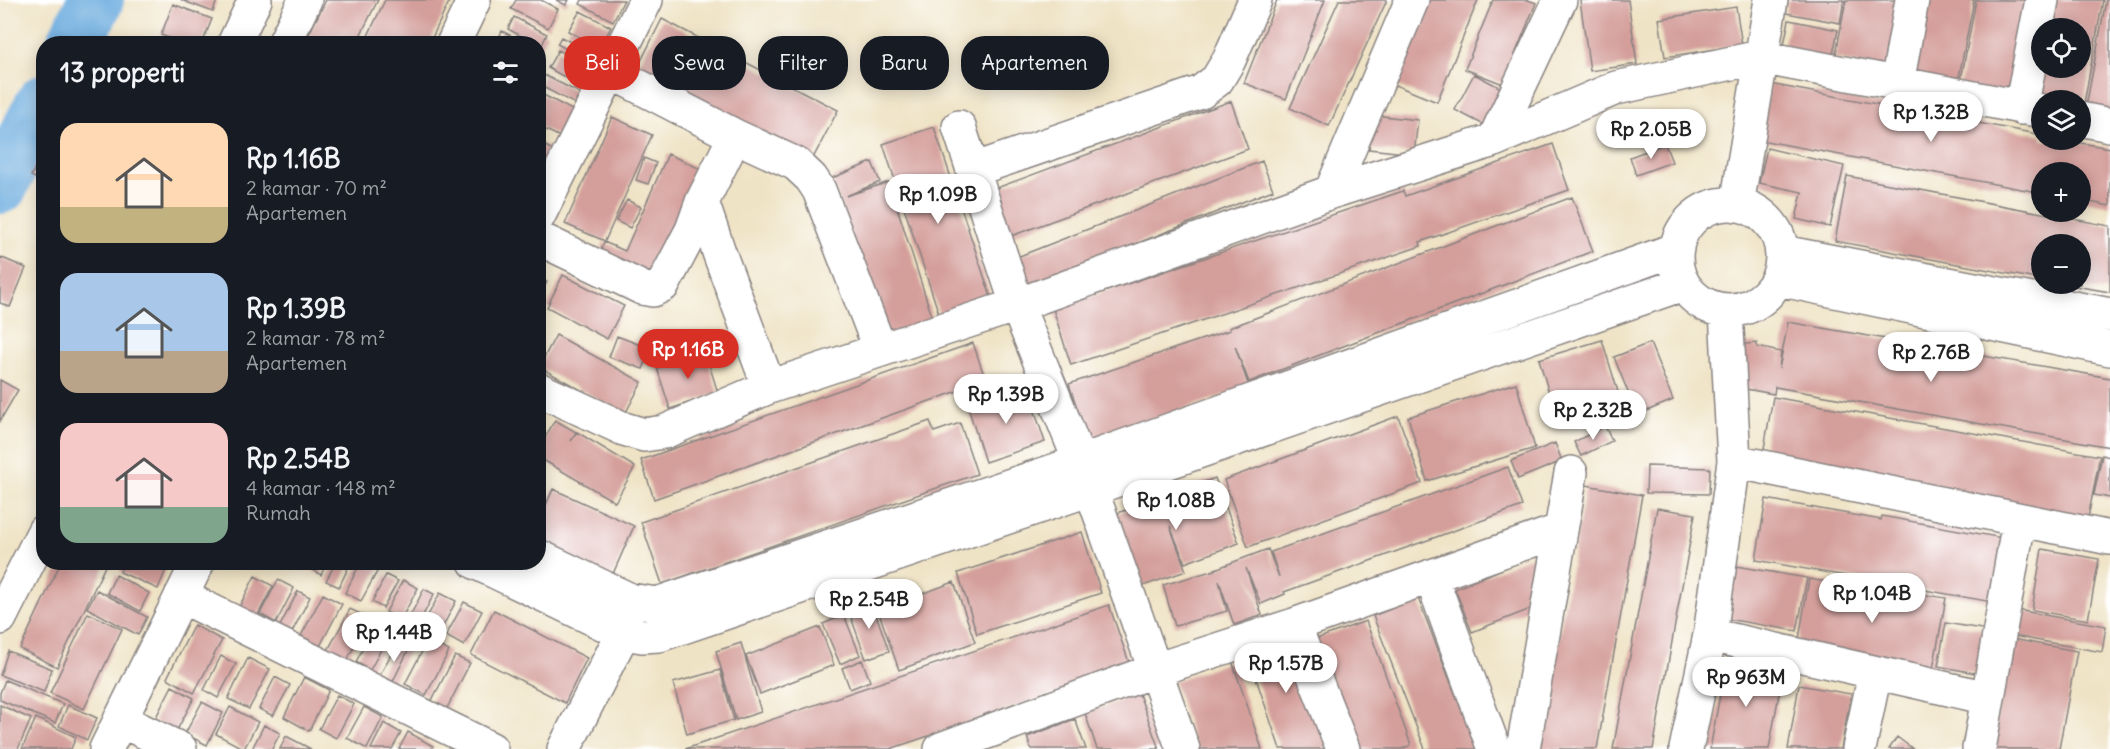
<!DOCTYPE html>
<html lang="id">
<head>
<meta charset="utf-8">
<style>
  :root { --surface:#171b24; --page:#242831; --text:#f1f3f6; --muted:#9ea1a6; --accent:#d93025 }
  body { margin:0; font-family:Delius,sans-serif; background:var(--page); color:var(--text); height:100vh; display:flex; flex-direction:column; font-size:22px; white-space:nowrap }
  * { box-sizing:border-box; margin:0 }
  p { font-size:20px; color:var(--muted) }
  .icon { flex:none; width:33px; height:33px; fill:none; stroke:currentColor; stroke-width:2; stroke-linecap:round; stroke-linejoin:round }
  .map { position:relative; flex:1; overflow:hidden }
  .side { position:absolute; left:36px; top:36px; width:510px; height:534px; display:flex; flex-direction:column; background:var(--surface); border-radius:24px; box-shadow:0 3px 15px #0003 }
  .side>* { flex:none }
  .hud { position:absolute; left:564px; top:36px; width:570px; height:54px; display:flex; gap:12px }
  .buttons { position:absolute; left:2031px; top:18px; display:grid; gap:12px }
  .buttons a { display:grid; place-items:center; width:60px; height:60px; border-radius:50%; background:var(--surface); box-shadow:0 3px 15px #0003; font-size:30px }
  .price { position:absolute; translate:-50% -51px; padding:0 14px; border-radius:21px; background:#fff; color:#222; font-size:20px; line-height:39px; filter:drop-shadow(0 2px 3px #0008) }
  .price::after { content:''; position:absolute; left:50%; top:36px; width:18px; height:14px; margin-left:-9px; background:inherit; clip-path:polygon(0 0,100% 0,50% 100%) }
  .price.on { background:var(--accent); color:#fff }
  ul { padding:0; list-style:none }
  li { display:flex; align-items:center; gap:18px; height:150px; padding:0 24px }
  li span { display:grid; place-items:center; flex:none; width:168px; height:120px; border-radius:18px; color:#555 }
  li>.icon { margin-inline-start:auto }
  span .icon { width:72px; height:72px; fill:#fffc; stroke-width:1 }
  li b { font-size:26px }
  h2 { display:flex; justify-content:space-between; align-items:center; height:72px; padding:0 24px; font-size:26px }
  .pill { padding:0 21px; border-radius:24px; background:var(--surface); box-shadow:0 3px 15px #0003; font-size:21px; line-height:54px }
  .pill.on { background:var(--accent); color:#fff }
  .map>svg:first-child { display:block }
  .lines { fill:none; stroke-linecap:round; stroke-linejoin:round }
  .river { stroke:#6aabde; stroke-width:56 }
  .building { fill:#d49f9b }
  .minor-casing { stroke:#888280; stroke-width:36 }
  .minor { stroke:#fff; stroke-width:33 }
</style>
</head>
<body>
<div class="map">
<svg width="2110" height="749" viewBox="0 0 2110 749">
  <rect width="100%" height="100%" fill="#fff"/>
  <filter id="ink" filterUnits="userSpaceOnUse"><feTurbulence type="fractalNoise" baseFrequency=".0167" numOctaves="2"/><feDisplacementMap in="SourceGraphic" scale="12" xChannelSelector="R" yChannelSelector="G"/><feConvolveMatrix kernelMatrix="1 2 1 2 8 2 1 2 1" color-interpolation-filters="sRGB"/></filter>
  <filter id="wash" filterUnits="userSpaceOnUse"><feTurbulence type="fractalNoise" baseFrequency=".008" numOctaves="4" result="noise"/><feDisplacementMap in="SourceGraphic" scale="24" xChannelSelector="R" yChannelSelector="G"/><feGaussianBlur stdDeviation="1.35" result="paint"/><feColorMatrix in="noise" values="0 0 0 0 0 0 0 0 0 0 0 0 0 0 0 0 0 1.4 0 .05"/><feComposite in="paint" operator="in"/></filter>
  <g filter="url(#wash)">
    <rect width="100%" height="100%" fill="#efe3c5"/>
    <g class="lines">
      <path class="river" d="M74 44 96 0
        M0 186 44 102"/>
    </g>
    <g id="blocks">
      <path class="building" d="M181 0H217L213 12Z
        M326 0H378L356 44H304Z
        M385 0H450L429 44H364Z
        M516 0H541L558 9 548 28 511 9Z
        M556 0H569L566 5Z
        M582 0H624L613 21 580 4Z
        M1277 0H1325L1286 99 1244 83Z
        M1339 0H1387L1329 126 1290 108Z
        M1424 0H1478L1437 102 1390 83Z
        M1493 0H1528L1536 3 1503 84 1465 69Z
        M1580 0H1628L1637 64 1590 71Z
        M1788 0H1844L1840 23 1786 13Z
        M1846 0H1902L1889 70 1835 59Z
        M1918 0H1974L1957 87 1903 77Z
        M1976 0H2032L2013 100 1959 90Z
        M2047 0H2103L2083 109 2080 108V100H2041L2029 98 2042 68H2080V28H2042Z
        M2106 0H2110V112L2086 107Z
        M173 4 212 19 202 44H185L161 35Z
        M1736 7 1742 45 1665 57 1659 19Z
        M580 11 611 27 600 48 568 31Z
        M514 17 547 34 541 47 538 44H535L508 29Z
        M662 19 838 110 810 164 635 73Z
        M1789 20 1838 30 1830 69 1781 59Z
        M502 31 527 44H496Z
        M561 37 594 54 589 61 557 44Z
        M558 50 593 68 583 87 548 68Z
        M1474 74 1505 90 1486 126 1455 110Z
        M544 75 580 93 575 104 539 85Z
        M1770 84 2042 135V140H2063L2110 148V206L2080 200V172H2042V193L1760 140Z
        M538 92 574 111 560 137 538 126Z
        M1231 101 1248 149 1011 236 994 189Z
        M1373 115 1418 120 1414 154 1369 149Z
        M612 117 652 135 605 241 565 224Z
        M934 127 994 306 942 323 883 144Z
        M538 142 555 151 548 164 538 159Z
        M1553 144 1569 190 1420 242 1421 246 1071 365 1053 309 1403 191 1405 196Z
        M1665 144 1672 162 1636 175 1630 157Z
        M1767 148 1844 166 1830 227 1796 219 1802 192 1759 183Z
        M44 149V182L31 176Z
        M668 154 701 169 649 285 596 262 604 242 625 251Z
        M644 158 656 163 648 184 636 180Z
        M1262 161 1273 190 1023 288 1012 259Z
        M872 162 880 182 846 196 889 182 934 323 885 339 832 178Z
        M1847 176 2110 226V292L2069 285 2080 284V244H2042V280L1835 241Z
        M1572 197 1593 251 1249 382 1235 346 1249 387 1088 441 1069 384 1230 330 1229 328Z
        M627 200 641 207 630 228 616 221Z
        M0 257 26 268 10 307 0 303Z
        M563 275 624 306 607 339 547 307Z
        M538 278 547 282 538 298Z
        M1788 322 2110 378V447L1775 387 1774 394 1735 387 1733 345 1757 343V347L1781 352 1779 369Z
        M556 335 642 382 625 414 539 367Z
        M617 336 651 349 643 369 609 357Z
        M1602 340 1619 395 1555 414 1539 359Z
        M973 343 986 381 654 499 641 460Z
        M1650 343 1673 400 1637 415 1614 357Z
        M705 351 718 393 670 409 657 368Z
        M0 380 18 390 0 421Z
        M1516 383 1535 448 1427 481 1408 417Z
        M1027 388 1045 442 985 462 968 407Z
        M1773 397 2100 456 2088 518 1762 460Z
        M1622 399 1627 417 1594 426 1589 408Z
        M1398 416 1422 483 1248 547 1224 480Z
        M555 420 576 432 571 441 577 432 635 467 615 502 538 457V450Z
        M930 421 934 432 960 423 977 474 662 584 641 522Z
        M1605 426 1612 441 1581 456 1574 442Z
        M1555 443 1562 461 1518 479 1511 461Z
        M2102 455 2110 457V498L2094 495Z
        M1647 466 1710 468 1709 494 1646 493Z
        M1508 467 1522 506 1284 592 1285 594 1261 604 1246 568 1262 615 1234 625 1219 581 1227 611 1175 626 1163 585 1215 570V569L1268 549 1279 577 1271 552Z
        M1215 478 1239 543 1185 563 1170 526 1186 571 1140 587 1115 514Z
        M1586 485 1642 495 1597 749H1539Z
        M553 489 634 526 612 576 538 543V523Z
        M1766 499 1881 520 1882 516 2003 538 1992 602 1756 560Z
        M1657 508 1695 514 1676 619 1653 749H1613Z
        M1082 532 1101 593 977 634 958 573Z
        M2042 549 2099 559 2088 620 2032 610Z
        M1542 552 1533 608 1472 632 1455 589Z
        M61 562H107L57 667 20 649Z
        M124 562H169L158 589 120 572Z
        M286 562H303L300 570Z
        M309 562H327L321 575 307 567Z
        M336 562H351L339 587 326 581Z
        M361 562H369L379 568 361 601 345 593Z
        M1736 566 1807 578 1797 631 1727 619Z
        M116 575 149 593 140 611 107 593Z
        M386 575 398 581 383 608 372 602Z
        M255 576 273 586 251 628 233 619Z
        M1809 579 1920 598 1921 594 1946 598 1933 669 1798 645Z
        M278 580 294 588 276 623 260 614Z
        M403 580 418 588 401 619 386 612Z
        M954 582 975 642 899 670 878 610Z
        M424 589 434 594 418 625 408 620Z
        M97 590 147 617 138 635 87 608Z
        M298 591 310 597 290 636 278 630Z
        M440 593 456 601 440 632 424 623Z
        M323 594 342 604 320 646 301 636Z
        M1418 598 1443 663 1477 749H1425L1373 616Z
        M871 600 889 651 866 659 848 609Z
        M464 602 482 611 464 646 446 636Z
        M1109 605 1131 668 890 749H685Z
        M350 609 369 618 346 662 327 652Z
        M494 610 587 658 565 703 471 655Z
        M2017 610 2106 626 2102 652 2013 636Z
        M88 613 122 629 84 709 50 693Z
        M844 615 860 655 840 664 823 624Z
        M1366 621 1411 745 1402 749H1356L1316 639Z
        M1946 623 1988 630 1980 674 1938 666Z
        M194 625 222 640 194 693 167 678Z
        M820 627 834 665 760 694 746 656Z
        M372 631 387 638 370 670 356 662Z
        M1289 631 1329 749H1280L1245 646Z
        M2012 639 2077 651 2059 749H1990Z
        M428 640 449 651 426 695 405 684Z
        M397 643 409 649 392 683 379 677Z
        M741 643 761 712 736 720 716 651Z
        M8 651 52 669 44 692 0 675Z
        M221 656 236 664 218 698 204 690Z
        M455 656 470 663 446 710 431 702Z
        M248 658 270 669 249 709 228 699Z
        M862 660 870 681 850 689 842 668Z
        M1232 661 1262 749H1196L1174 681Z
        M1726 662 1783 672 1769 749H1710Z
        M720 670 734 720 687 734 673 683Z
        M275 677 290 685 273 716 259 709Z
        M304 677 329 690 309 731 284 717Z
        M5 680 63 704 55 723 0 700V693Z
        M1799 685 1851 694 1841 749H1788Z
        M172 686 194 698 176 732 154 721Z
        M1139 694 1159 749H1097L1085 713Z
        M337 695 354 704 336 738 319 729Z
        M202 702 223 713 207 745 185 734Z
        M0 705 31 719 18 749H0Z
        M68 705 97 718 87 740 59 726Z
        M230 707 258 722 244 749 216 734Z
        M364 707 383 717 367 749 347 738Z
        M36 718 76 737 71 749H22Z
        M1075 719 1086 749H1031L1027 737Z
        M384 723 401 733 392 749H371Z
        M264 725 280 733 272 749H252Z
        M408 732 433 746 432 749H399Z
        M286 736 311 749H280Z
        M1897 737 1913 749H1889Z"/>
    </g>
  </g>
  <g filter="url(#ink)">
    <use href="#blocks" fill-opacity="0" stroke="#888280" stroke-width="1.5"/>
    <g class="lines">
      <g class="minor-casing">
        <path id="minor" d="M234 44 255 0
          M284 44 305 0
          M453 44 474 0
          M611 72 735 136 796 164 811 178 819 190 880 349
          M1897 84 1912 0
          M2021 108 2042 0
          M2080 119 2110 125
          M959 127 1017 305 1091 489 1183 749
          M1494 140 1560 0
          M973 170 1201 92 1217 80 1229 60 1255 0
          M1331 192 1412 0
          M702 202 720 255 769 387
          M1676 257a53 53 0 1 1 106 0a53 53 0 1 1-106 0Z
          M1737 205 1771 0
          M538 217 646 0
          M538 238 642 288 653 290 663 285 692 230 702 202 735 136
          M1782 252 2110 315
          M1778 279 2110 349
          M538 389 624 429 644 435 664 432 769 387 1017 305 1331 192 1494 140 1616 88 1760 57 2042 111
          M1734 461 2110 538
          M538 556 630 600 657 604 1080 462 1677 249
          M475 562 623 633 642 636 659 635 1091 489 1683 284
          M1431 576 1494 749
          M181 596 491 749
          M0 618 44 531
          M1294 625 1343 749
          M1710 635 1988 698
          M120 720 180 749
          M106 749 198 562
          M564 749 623 633 627 612
          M941 749 1155 670 1294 625 1561 530
          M1523 749 1571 473
          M1686 749 1710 635 1734 461 1726 311
          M1859 749 1875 673
          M1979 749 2019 521"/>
      </g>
      <use href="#minor" class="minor"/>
    </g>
  </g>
</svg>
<div class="buttons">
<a><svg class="icon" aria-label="locate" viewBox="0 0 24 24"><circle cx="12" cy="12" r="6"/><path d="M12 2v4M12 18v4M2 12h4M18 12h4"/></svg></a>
<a><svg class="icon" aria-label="layers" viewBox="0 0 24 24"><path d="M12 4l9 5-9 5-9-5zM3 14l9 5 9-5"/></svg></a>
<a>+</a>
<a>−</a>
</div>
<b class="price" style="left:1931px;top:143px">Rp 1.32B</b>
<b class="price" style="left:1651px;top:160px">Rp 2.05B</b>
<b class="price" style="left:938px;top:225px">Rp 1.09B</b>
<b class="price on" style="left:688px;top:380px">Rp 1.16B</b>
<b class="price" style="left:1931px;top:383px">Rp 2.76B</b>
<b class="price" style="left:1006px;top:425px">Rp 1.39B</b>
<b class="price" style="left:1593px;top:441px">Rp 2.32B</b>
<b class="price" style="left:1176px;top:531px">Rp 1.08B</b>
<b class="price" style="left:1872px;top:624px">Rp 1.04B</b>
<b class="price" style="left:869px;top:630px">Rp 2.54B</b>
<b class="price" style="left:394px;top:663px">Rp 1.44B</b>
<b class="price" style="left:1286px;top:694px">Rp 1.57B</b>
<b class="price" style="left:1746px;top:708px">Rp 963M</b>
<div class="hud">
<a class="pill on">Beli</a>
<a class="pill">Sewa</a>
<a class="pill">Filter</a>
<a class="pill">Baru</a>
<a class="pill">Apartemen</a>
</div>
<section class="side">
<h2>13 properti<svg class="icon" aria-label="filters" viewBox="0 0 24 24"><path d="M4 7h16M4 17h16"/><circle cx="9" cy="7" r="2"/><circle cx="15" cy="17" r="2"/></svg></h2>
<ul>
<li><span style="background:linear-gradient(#ffd9b3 70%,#c2b280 0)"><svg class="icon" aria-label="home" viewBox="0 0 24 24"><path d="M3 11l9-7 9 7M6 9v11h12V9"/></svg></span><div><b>Rp 1.16B</b><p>2 kamar · 70 m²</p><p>Apartemen</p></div></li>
<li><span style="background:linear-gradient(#a9c7e8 65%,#b9a48a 0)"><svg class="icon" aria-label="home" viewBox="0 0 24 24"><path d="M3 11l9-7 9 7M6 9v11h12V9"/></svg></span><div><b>Rp 1.39B</b><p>2 kamar · 78 m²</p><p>Apartemen</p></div></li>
<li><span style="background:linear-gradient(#f6c9c9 70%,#7fa58c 0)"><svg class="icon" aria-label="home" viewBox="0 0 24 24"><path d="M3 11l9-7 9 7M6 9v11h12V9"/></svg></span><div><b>Rp 2.54B</b><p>4 kamar · 148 m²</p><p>Rumah</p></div></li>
</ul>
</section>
</div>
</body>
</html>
